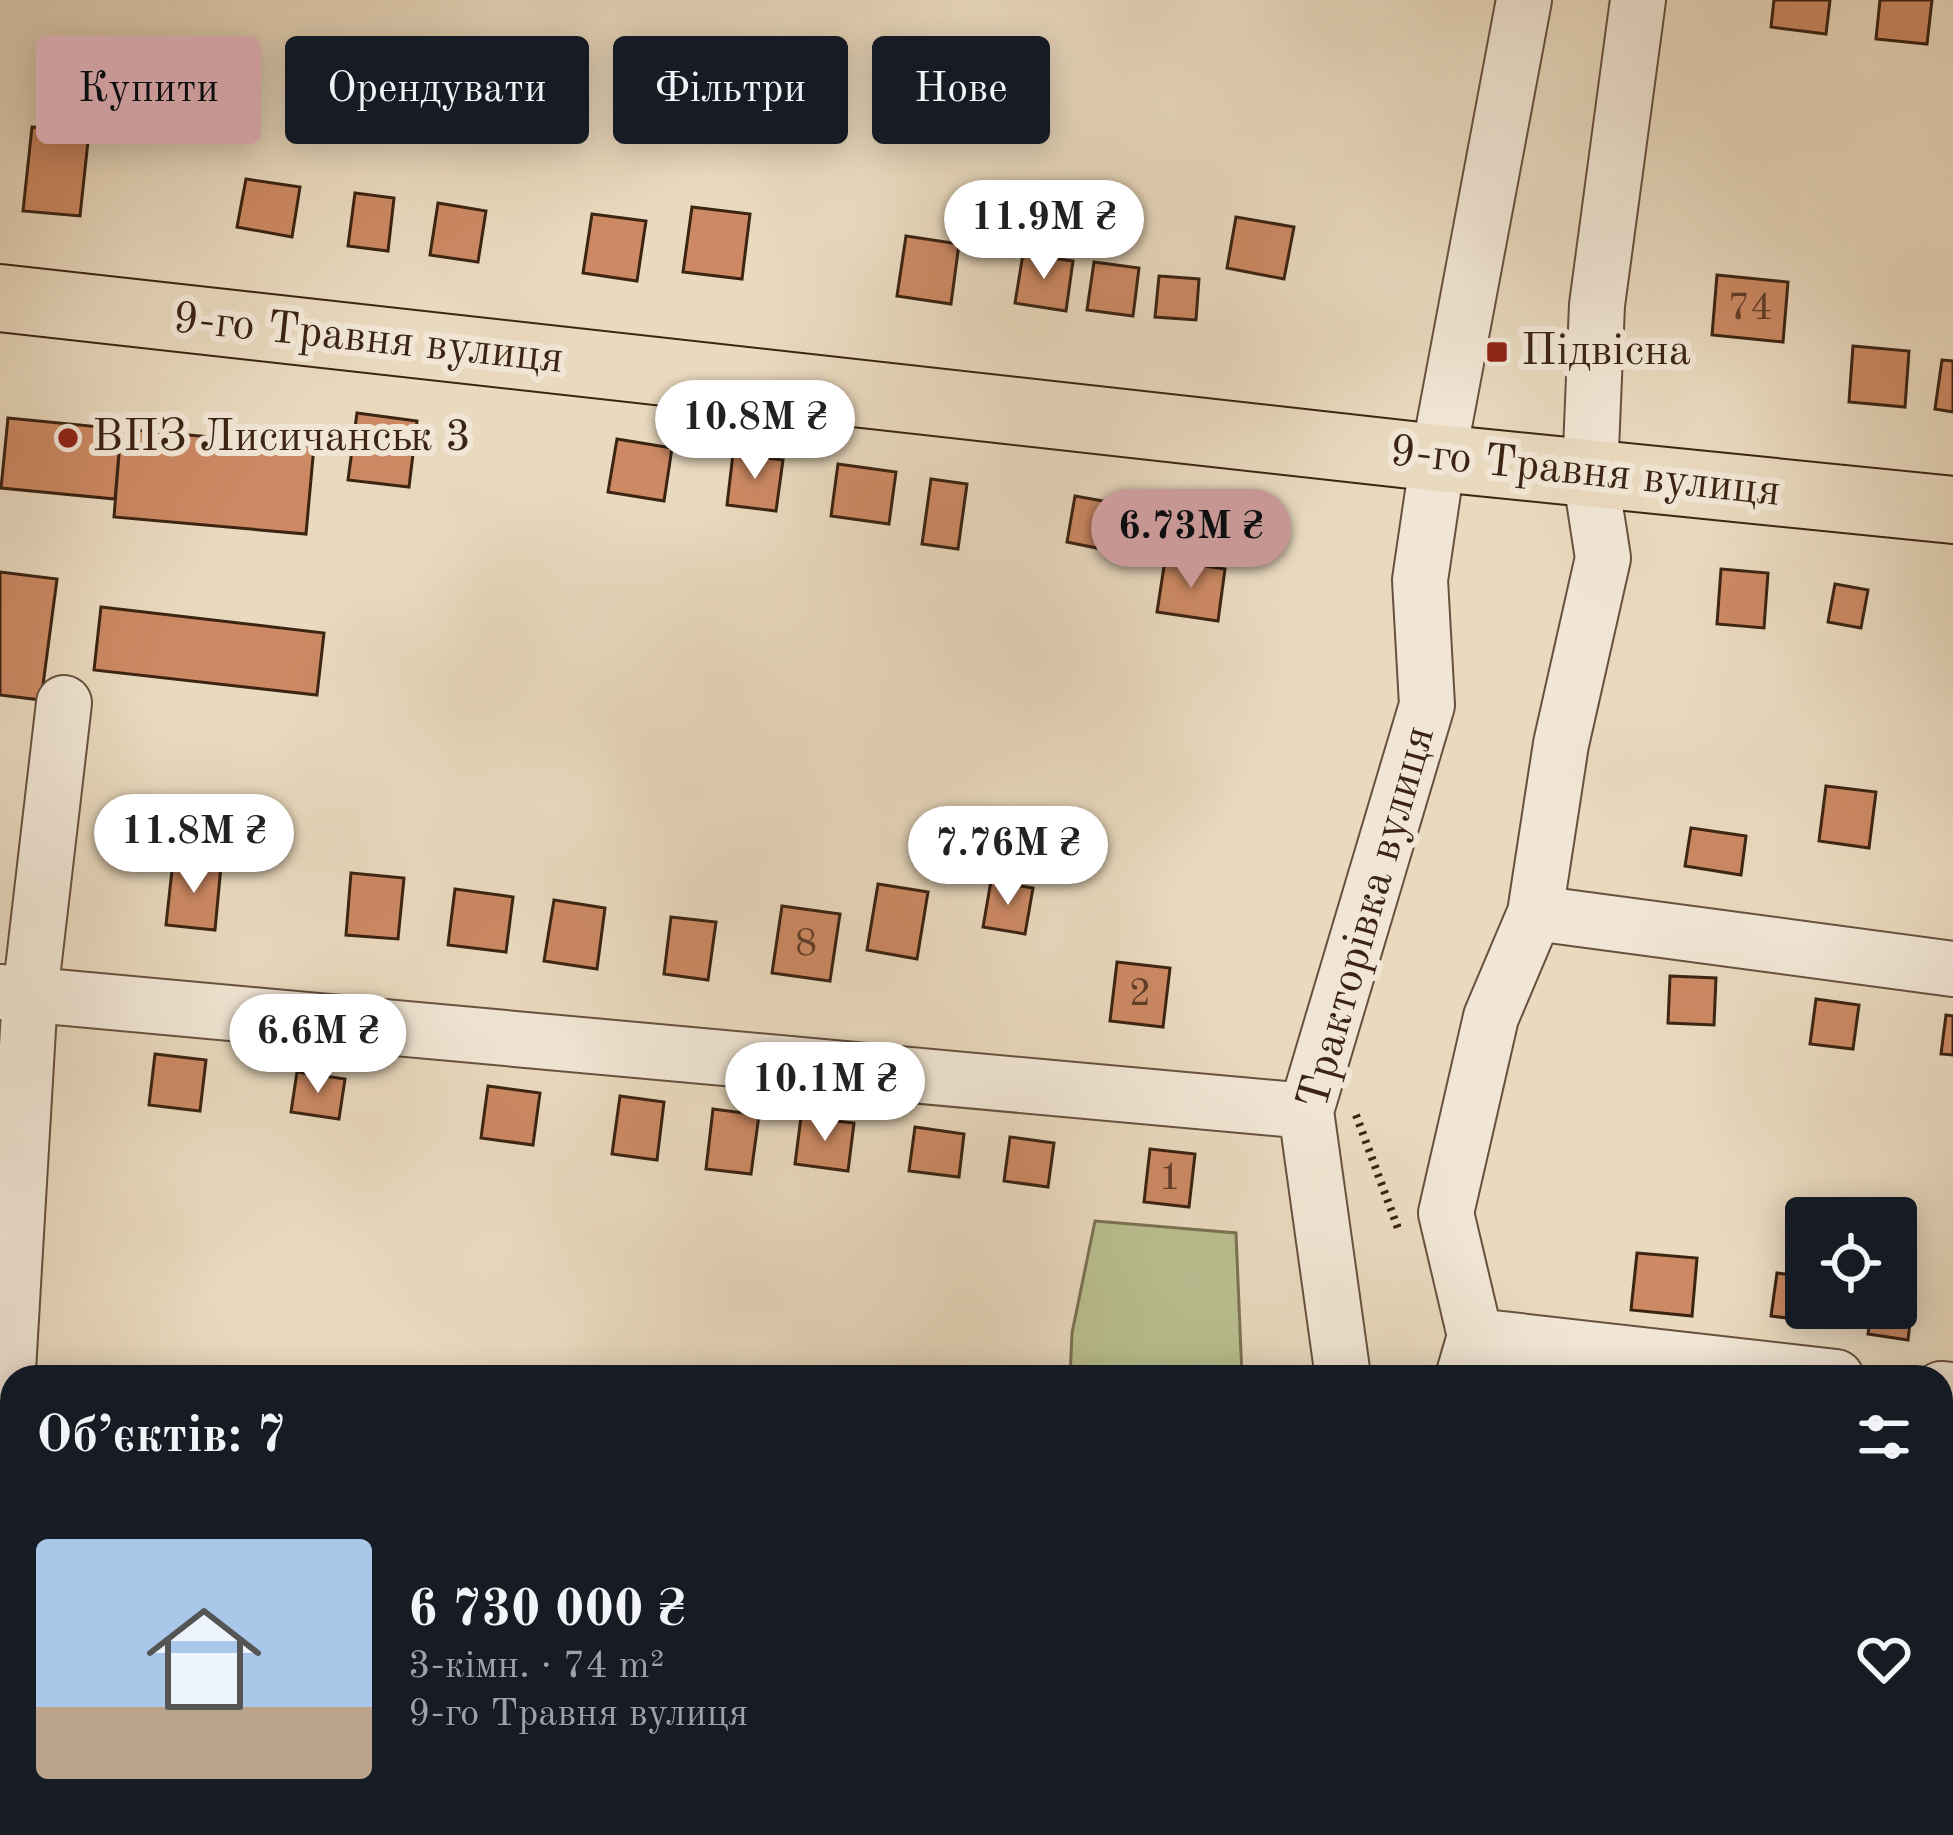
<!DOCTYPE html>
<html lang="uk">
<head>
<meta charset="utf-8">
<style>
  :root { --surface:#171b24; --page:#242831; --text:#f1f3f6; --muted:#9ea1a6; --accent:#c59692 }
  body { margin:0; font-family:"Old Standard TT",serif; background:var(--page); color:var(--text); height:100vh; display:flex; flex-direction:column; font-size:45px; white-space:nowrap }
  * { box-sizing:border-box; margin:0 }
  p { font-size:39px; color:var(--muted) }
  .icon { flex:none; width:66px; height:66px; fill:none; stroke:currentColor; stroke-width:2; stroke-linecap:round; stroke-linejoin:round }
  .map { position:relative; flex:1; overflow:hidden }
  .sheet { position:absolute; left:0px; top:1365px; width:1953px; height:471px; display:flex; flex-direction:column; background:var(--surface); border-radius:36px 36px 0 0; box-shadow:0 6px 30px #0003 }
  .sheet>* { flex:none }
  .guide { position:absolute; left:36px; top:36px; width:1200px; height:108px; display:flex; gap:24px }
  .fabs { position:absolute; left:1785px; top:1197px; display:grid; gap:24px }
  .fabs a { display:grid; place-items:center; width:132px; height:132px; border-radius:12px; background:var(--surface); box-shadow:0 6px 30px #0003; font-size:60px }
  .price { position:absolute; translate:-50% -102px; padding:0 27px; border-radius:42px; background:#fff; color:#222; font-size:39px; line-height:78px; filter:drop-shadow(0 3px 6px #0008) }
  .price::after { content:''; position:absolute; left:50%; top:72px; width:36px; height:27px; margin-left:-18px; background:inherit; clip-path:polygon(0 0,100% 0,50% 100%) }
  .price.current { background:var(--accent); color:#111 }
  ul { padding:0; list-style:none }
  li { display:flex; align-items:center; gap:36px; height:300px; padding:0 36px }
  li span { display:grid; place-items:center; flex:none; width:336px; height:240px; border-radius:12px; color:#555 }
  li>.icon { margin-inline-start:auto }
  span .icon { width:144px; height:144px; fill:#fffc; stroke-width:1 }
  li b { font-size:51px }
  h2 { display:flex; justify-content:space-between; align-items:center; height:144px; padding:0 36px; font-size:51px }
  .pill { padding:0 42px; border-radius:12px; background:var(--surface); box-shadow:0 6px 30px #0003; font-size:42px; line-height:108px }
  .pill.current { background:var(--accent); color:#111 }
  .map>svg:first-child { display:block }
  .green { fill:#b9bf90; stroke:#7a7252; stroke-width:3 }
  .building { fill:#cc8963; stroke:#3c2413; stroke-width:3 }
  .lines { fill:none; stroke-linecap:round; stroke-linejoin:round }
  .minor-casing { stroke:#67513e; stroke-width:58 }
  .major-casing { stroke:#3c2413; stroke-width:70 }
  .path { stroke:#3c2413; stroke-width:8; stroke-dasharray:3 6; stroke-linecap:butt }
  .minor { stroke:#f1e6d5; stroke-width:54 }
  .major { stroke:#e9d9be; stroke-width:66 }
  .poi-dot { fill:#8f2418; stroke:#f1e6d5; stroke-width:4.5 }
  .labels { text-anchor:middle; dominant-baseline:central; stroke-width:12; stroke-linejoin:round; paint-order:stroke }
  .number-label { font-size:39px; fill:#603d27 }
  .street-label { font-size:45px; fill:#3c2413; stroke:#f1e6d5 }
  .poi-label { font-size:45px; fill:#3c2413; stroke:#f1e6d5; text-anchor:start }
</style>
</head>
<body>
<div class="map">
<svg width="1953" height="1835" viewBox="0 0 1953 1835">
  <rect width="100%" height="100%" fill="#e9d9be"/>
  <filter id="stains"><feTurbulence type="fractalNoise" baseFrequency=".00167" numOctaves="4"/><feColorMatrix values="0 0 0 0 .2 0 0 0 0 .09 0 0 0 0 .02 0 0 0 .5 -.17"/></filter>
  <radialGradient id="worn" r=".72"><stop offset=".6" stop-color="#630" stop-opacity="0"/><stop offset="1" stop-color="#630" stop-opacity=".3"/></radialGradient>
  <path class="green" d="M1095 1221 1236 1233 1242 1377H1070L1072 1333Z"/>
  <path class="building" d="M1774 0H1830L1826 34 1771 27Z
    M1880 0H1932L1927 44 1876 39Z
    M32 127 89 132 80 216 23 211Z
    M246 179 300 187 292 237 237 227Z
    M355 193 394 198 388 251 348 246Z
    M438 203 486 211 478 262 430 255Z
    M692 207 750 214 742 279 683 272Z
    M592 214 646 221 637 281 583 273Z
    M1236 217 1294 227 1284 279 1227 268Z
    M906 236 959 244 951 304 897 296Z
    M1023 254 1073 261 1066 311 1015 303Z
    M1094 262 1139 268 1133 316 1087 310Z
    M1717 275 1788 282 1783 342 1712 335Z
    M1159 276 1199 279 1196 320 1155 317Z
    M1853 346 1909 351 1905 407 1849 402Z
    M1942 360 1953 361V412L1935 409Z
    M357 413 417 421 409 487 348 480Z
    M8 418 121 429 115 499 1 488Z
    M121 429 314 446 306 534 114 517Z
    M617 439 672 448 664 501 608 492Z
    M733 454 783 460 776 511 727 505Z
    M838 464 896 472 889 524 831 516Z
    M931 479 967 484 958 549 922 544Z
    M1075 496 1125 505 1116 552 1067 542Z
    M1165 560 1225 569 1218 621 1157 612Z
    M1721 569 1768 573 1764 628 1717 624Z
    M0 572 57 579 41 700 0 695Z
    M1835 584 1868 590 1861 628 1828 622Z
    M101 607 324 633 317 695 94 670Z
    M1826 786 1876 792 1869 848 1819 841Z
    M1691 828 1746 836 1741 875 1685 866Z
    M173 861 221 866 215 930 166 925Z
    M351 873 404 878 398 939 346 935Z
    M991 881 1033 888 1025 934 983 927Z
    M878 884 928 892 917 959 867 950Z
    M455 889 513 897 506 952 448 945Z
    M554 900 605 908 597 969 544 961Z
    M782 906 840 914 830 981 772 973Z
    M671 917 716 922 708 980 664 974Z
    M1117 962 1170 968 1163 1027 1110 1021Z
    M1670 976 1716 978 1714 1025 1668 1023Z
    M1816 999 1859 1005 1853 1049 1810 1044Z
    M1946 1015 1953 1016V1055L1941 1054Z
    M155 1054 206 1060 200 1111 149 1105Z
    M297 1072 345 1079 339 1119 291 1112Z
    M488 1086 540 1093 533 1145 481 1138Z
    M620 1096 664 1102 657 1160 612 1154Z
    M713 1109 759 1115 751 1174 706 1169Z
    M801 1117 854 1123 848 1171 795 1164Z
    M915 1127 964 1134 959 1177 909 1171Z
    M1010 1137 1054 1143 1048 1187 1004 1181Z
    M1150 1149 1195 1154 1189 1207 1144 1202Z
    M1637 1253 1697 1258 1692 1316 1631 1310Z
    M1777 1273 1806 1277V1308H1821L1819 1322 1771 1316Z
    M1896 1295 1913 1297 1908 1340 1868 1334 1872 1308H1896Z
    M1941 1438 1949 1440 1943 1486H1941Z
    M0 1811 12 1814V1824H41L39 1835H0Z
    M633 1824H678L676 1835 632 1829Z
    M731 1824H792L790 1835H728Z
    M844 1824H890L888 1835H842Z
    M1461 1824 1494 1826 1492 1835H1460Z
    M1615 1825 1671 1831V1835H1614Z"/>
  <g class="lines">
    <g class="minor-casing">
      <path id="minor" d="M1535 913 1953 969
        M0 992 1306 1111
        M1475 1336 1836 1377
        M1343 1377 1306 1111 1427 705 1420 580 1438 458 1524 0
        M1463 1377 1475 1336 1446 1213 1491 1017 1535 913 1561 744 1603 558 1590 474 1597 305 1638 0
        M1941 1389 1953 1390
        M0 1422 8 1370 30 995 64 703
        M0 1765 12 1767
        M1941 1820 1953 1822
        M346 1824 411 1835
        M1176 1835 1178 1824
        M1404 1835 1408 1824"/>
    </g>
    <g class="major-casing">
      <path id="major" d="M0 298 1438 458 1953 510"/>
    </g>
    <path class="path" d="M1356 1115 1399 1231"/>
    <use href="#minor" class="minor"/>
    <use href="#major" class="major"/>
  </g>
  <g class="poi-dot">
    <rect x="1485" y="340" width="24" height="24" rx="6"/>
    <circle cx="68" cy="438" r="12"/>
  </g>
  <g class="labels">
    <g class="number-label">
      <text x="1750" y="308">74</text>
      <text x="806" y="944">8</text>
      <text x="1140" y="994">2</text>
      <text x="1170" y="1178">1</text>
    </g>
    <g class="street-label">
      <text transform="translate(368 340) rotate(6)">9-го Травня вулиця</text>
      <text transform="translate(1585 473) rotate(6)">9-го Травня вулиця</text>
      <text transform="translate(1368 918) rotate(-74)">Тракторівка вулиця</text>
    </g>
    <g class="poi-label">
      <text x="1521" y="352">Підвісна</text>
      <text x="92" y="438">ВПЗ Лисичанськ 3</text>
    </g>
  </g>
  <rect width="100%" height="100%" filter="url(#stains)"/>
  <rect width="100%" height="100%" fill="url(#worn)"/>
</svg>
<div class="fabs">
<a><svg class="icon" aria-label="locate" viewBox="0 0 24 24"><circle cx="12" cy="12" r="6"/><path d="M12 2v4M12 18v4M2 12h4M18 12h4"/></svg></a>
</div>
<b class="price" style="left:1044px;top:282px">11.9M ₴</b>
<b class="price" style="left:755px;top:482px">10.8M ₴</b>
<b class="price current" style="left:1191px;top:591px">6.73M ₴</b>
<b class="price" style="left:194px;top:896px">11.8M ₴</b>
<b class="price" style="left:1008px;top:908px">7.76M ₴</b>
<b class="price" style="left:318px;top:1096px">6.6M ₴</b>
<b class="price" style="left:825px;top:1144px">10.1M ₴</b>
<div class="guide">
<a class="pill current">Купити</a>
<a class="pill">Орендувати</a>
<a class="pill">Фільтри</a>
<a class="pill">Нове</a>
</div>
<section class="sheet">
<h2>Об’єктів: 7<svg class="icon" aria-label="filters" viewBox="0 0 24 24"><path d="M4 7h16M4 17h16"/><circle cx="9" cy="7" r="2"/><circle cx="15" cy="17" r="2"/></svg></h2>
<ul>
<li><span style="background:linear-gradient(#a9c7e8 70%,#b9a48a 0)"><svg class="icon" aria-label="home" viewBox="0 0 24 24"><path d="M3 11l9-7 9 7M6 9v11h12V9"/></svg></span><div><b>6 730 000 ₴</b><p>3-кімн. · 74 m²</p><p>9-го Травня вулиця</p></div><svg class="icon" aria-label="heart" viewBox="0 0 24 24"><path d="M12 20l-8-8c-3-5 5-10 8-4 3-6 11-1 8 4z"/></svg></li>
</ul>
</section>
</div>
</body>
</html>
